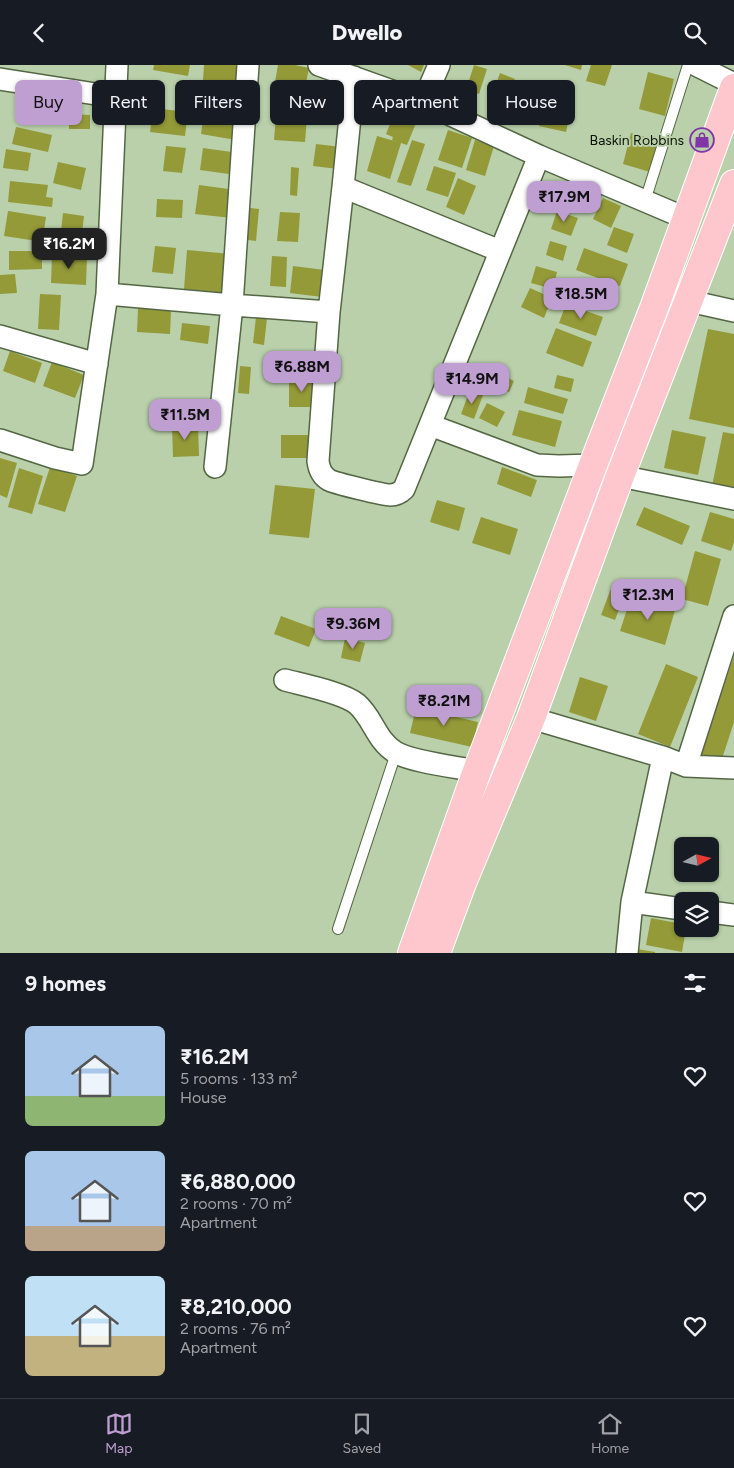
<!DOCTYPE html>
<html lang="en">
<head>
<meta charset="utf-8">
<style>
  :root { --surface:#171b24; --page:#20242c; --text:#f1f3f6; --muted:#9ea1a6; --line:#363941; --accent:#bf9ed2 }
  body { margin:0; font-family:Figtree,sans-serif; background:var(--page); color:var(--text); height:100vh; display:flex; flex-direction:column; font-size:19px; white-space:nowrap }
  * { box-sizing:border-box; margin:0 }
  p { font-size:16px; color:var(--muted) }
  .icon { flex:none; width:28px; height:28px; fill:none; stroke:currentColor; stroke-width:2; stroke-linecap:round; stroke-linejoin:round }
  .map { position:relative; height:888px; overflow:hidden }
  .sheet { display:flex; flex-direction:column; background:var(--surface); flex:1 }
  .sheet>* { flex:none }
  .top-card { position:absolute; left:15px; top:15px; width:705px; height:45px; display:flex; gap:10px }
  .needle { width:32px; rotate:82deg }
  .buttons { position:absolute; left:674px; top:772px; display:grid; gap:10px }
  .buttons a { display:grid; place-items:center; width:45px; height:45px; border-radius:8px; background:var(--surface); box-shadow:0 1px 4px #0004; font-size:25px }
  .price { position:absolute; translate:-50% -42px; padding:0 11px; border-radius:10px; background:var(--accent); color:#111; font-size:16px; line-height:32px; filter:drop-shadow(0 1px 2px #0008) }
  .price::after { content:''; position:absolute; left:50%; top:30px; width:15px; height:11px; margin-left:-8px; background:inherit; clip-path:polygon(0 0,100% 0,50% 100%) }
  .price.current { background:#222; color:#fff }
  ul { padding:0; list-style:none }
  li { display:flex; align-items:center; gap:15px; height:125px; padding:0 25px }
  li span { display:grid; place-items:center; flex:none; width:140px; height:100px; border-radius:8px; color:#555 }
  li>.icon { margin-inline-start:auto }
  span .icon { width:60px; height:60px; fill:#fffc; stroke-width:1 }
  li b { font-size:21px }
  h2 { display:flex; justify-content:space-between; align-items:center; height:60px; padding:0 25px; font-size:21px }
  .pill { padding:0 18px; border-radius:8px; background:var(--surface); box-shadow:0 1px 4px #0004; font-size:18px; line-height:45px }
  .pill.current { background:var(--accent); color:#111 }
  header { display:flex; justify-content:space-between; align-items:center; height:65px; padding:0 25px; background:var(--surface); font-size:22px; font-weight:800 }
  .tabs { display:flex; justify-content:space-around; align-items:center; height:70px; border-top:1px solid var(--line); background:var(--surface); font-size:14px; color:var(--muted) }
  .tabs a { display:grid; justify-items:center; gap:2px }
  .tabs .current { color:var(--accent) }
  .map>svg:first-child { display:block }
  .building { fill:#949a38 }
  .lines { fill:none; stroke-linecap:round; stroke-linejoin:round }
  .lane-casing { stroke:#546745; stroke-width:12 }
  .street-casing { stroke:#546745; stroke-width:24 }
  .primary-casing { stroke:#fff; stroke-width:30 }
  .lane { stroke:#fff; stroke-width:10 }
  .street { stroke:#fff; stroke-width:21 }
  .primary { stroke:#fdc7cd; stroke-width:28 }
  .labels { text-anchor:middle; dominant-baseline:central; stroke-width:4; stroke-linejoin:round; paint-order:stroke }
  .poi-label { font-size:14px; fill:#091004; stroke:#b9d0aa; text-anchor:end }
</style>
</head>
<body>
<header><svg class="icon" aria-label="back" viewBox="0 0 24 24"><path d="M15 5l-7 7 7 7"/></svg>Dwello<svg class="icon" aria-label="search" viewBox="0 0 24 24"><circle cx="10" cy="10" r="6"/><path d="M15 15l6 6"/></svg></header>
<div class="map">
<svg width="734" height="888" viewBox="0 0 734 888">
  <rect width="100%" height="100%" fill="#b9d0aa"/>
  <path class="building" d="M154 0H190L188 11 153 5Z
    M204 0H241L239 19 203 15Z
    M278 0H295L309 3 305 23 275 17Z
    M408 0H424L421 7Z
    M474 0 487 4 479 29 466 25Z
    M565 0H582L581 5Z
    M591 0H612L605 21 586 16Z
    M648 7 674 14 665 51 639 44Z
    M500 8 515 14 503 47 488 42Z
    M548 18 575 24 566 67 539 61Z
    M520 22 538 27 530 55 512 50Z
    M314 25 343 27 342 50 313 49Z
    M381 29 395 35 384 60 370 53Z
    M24 37 59 42 56 58 21 53Z
    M399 37 421 46 407 80 401 78 390 114 367 106 377 71 398 77 392 75 393 72 386 69Z
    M153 43 188 47 185 71 150 67Z
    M69 49 90 50V64H69Z
    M204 49 239 54 236 75 201 69Z
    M276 50 307 52 305 77 274 75Z
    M16 62 52 70 48 87 12 79Z
    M448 65 472 73 462 103 438 95Z
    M631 68 659 75 650 107 623 99Z
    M412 75 425 79 411 121 397 117Z
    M475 75 494 81 485 111 466 105Z
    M316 79 341 82 338 104 313 101Z
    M166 81 186 83 182 108 163 106Z
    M203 83 239 88 236 110 200 105Z
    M6 84 31 88 28 106 3 103Z
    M58 97 86 103 81 125 53 118Z
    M434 101 456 108 448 132 426 125Z
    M291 102 299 103 297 131 290 130Z
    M458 113 476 121 464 150 446 142Z
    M10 116 48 120 46 132 53 133 52 142 8 137Z
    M572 119 591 127 584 144 565 137Z
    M199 120 236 125 232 153 195 149Z
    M603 133 621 141 611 163 593 154Z
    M157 134 183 135 182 153 156 152Z
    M243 142 259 144 256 176 241 174Z
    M8 146 46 152 44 165 51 166 50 178 4 171Z
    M557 146 578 153 571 171 551 164Z
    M280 147 300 148 298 177 277 176Z
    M63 148 84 151 81 177 60 175Z
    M614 162 634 169 627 188 607 180Z
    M550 176 567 181 563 196 546 190Z
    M155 181 176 183 173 209 152 207Z
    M584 183 628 199 620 221 576 205Z
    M187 185 231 189 228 228 184 224Z
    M9 186H42V204L9 205Z
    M52 190 87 192 86 220 51 218Z
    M272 191 287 192 286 222 270 221Z
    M293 201 325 205 322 232 290 228Z
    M536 201 557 207 553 224 531 218Z
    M15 209 17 228 0 229V210Z
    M575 215 612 228 606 245 569 232Z
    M530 223 552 233 544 253 521 242Z
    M40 229 61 230 59 265 38 264Z
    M566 239 603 252 596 271 559 258Z
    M138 243 171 245 170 269 137 267Z
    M256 252 267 253 264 280 253 278Z
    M182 258 210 261 208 279 180 275Z
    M556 263 592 277 583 302 546 288Z
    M708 264 734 269V363L689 354Z
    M10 286 42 298 35 318 3 306Z
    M274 287H285L284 304 273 303Z
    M52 297 84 310 75 333 43 321Z
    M240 301 251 302 249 329 238 328Z
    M500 309 514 316 509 327 495 321Z
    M557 310 574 314 571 327 554 323Z
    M289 315H315V342H289Z
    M528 322 568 334 563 349 524 338Z
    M470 325 483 330 474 354 461 349Z
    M487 338 505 347 497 362 479 353Z
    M519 345 562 356 555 382 512 370Z
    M198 360 199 391 173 392 172 361Z
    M672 365 706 372 698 410 664 403Z
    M723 367 734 369V426L712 421Z
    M281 370H312L313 393H281Z
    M0 393 17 398 7 433 0 430Z
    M50 402 77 411 65 447 38 439Z
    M502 402 537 415 531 432 497 419Z
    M19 403 43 411 32 449 8 442Z
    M275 420 315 424 309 473 269 469Z
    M437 435 465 443 459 466 430 457Z
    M644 442 690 461 682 480 636 460Z
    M710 447 734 454V477L731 486 701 476Z
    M481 452 518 464 510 490 472 478Z
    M695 486 721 494 708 541 682 534Z
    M613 518 627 523 615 555 601 550Z
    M631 532 675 545 665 580 620 566Z
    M281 551 316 564 309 582 274 569Z
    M345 573 365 578 360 597 341 593Z
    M734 591V657L720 700 699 693Z
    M666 599 698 612 670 682 638 669Z
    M580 612 608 621 596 656 569 647Z
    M416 643 478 657 472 682 410 668Z
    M651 853 682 859V864H686L682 887 646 880Z
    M637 884 655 887V888H637Z"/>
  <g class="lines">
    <g class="lane-casing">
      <path id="lane" d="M645 136 688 0
        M338 864 396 688"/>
    </g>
    <g class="street-casing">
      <path id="street" d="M248 0 232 240 329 247
        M319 0 423 37
        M439 0 423 37 539 91 685 153
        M696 0 734 19
        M0 14 115 32
        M343 122 354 12
        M500 186 343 122 329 247 318 396C319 404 322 411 329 415 334 418 384 430 390 430 396 430 400 428 404 424L539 91
        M107 229 117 0
        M689 236 734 246
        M0 271 97 299
        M430 360 537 400 559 401 593 400 620 411 734 434
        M0 375 55 393 82 399 107 229 232 240 215 402
        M285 615C304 620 344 628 357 639 373 653 376 675 395 687 411 697 457 702 477 706
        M531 653 663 692 686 701 734 703
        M663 692 632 837 682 844
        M686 701 734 551
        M710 847 734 850
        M627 888 632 837"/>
    </g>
    <g class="primary-casing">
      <path id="primary" d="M412 888 477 706 593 400 654 243 734 23
        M436 888 462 818 531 653 620 411 734 119"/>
    </g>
    <use href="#lane" class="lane"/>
    <use href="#street" class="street"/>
    <use href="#primary" class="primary"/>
  </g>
  <defs>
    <g id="shop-ring" transform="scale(1.25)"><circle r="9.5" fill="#b9d0aa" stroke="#8135a6" stroke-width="1.5"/><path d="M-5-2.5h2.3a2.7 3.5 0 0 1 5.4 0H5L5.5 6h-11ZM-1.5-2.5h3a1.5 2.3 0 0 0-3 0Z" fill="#8135a6"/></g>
  </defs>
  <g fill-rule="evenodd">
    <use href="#shop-ring" x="702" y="75"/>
  </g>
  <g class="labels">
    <g class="poi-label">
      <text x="684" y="75">Baskin Robbins</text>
    </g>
  </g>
</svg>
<div class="buttons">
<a><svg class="needle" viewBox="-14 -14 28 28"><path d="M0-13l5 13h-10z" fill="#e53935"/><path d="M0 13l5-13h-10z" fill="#9ea1a6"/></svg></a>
<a><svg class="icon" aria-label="layers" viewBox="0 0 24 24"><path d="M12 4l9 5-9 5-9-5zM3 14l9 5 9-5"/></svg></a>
</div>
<b class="price" style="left:564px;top:158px">₹17.9M</b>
<b class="price current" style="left:69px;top:205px">₹16.2M</b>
<b class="price" style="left:581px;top:255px">₹18.5M</b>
<b class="price" style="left:302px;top:328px">₹6.88M</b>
<b class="price" style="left:472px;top:340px">₹14.9M</b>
<b class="price" style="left:185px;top:376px">₹11.5M</b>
<b class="price" style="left:648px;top:556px">₹12.3M</b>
<b class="price" style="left:353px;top:585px">₹9.36M</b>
<b class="price" style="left:444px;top:662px">₹8.21M</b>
<div class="top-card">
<a class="pill current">Buy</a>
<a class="pill">Rent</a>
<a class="pill">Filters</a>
<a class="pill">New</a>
<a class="pill">Apartment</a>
<a class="pill">House</a>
</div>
</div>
<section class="sheet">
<h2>9 homes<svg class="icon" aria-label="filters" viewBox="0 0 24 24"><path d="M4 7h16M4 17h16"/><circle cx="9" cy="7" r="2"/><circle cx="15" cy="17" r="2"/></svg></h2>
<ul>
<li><span style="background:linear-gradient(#a9c7e8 70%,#8fb573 0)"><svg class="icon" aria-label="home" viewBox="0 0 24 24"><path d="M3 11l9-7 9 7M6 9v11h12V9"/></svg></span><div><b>₹16.2M</b><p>5 rooms · 133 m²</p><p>House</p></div><svg class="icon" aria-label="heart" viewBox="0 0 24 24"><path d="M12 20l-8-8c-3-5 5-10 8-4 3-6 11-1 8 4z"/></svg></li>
<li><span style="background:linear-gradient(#a9c7e8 75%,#b9a48a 0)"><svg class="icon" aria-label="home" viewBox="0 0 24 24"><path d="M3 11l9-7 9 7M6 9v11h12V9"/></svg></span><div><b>₹6,880,000</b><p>2 rooms · 70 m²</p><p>Apartment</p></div><svg class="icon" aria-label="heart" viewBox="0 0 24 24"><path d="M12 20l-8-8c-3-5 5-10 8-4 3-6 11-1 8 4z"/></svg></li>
<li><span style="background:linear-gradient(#bfe0f5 60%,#c2b280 0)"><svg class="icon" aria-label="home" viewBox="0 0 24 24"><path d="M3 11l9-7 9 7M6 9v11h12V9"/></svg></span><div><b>₹8,210,000</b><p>2 rooms · 76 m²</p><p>Apartment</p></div><svg class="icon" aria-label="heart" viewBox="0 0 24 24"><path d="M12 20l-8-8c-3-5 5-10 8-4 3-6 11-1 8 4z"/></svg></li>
</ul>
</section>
<nav class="tabs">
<a class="current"><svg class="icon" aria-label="map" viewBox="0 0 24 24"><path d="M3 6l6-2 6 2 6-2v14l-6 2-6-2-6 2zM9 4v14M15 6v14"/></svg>Map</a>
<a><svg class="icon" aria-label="saved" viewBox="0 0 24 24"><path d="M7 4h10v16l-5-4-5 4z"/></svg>Saved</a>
<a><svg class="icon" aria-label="home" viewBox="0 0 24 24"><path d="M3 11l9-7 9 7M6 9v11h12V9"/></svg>Home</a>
</nav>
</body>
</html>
